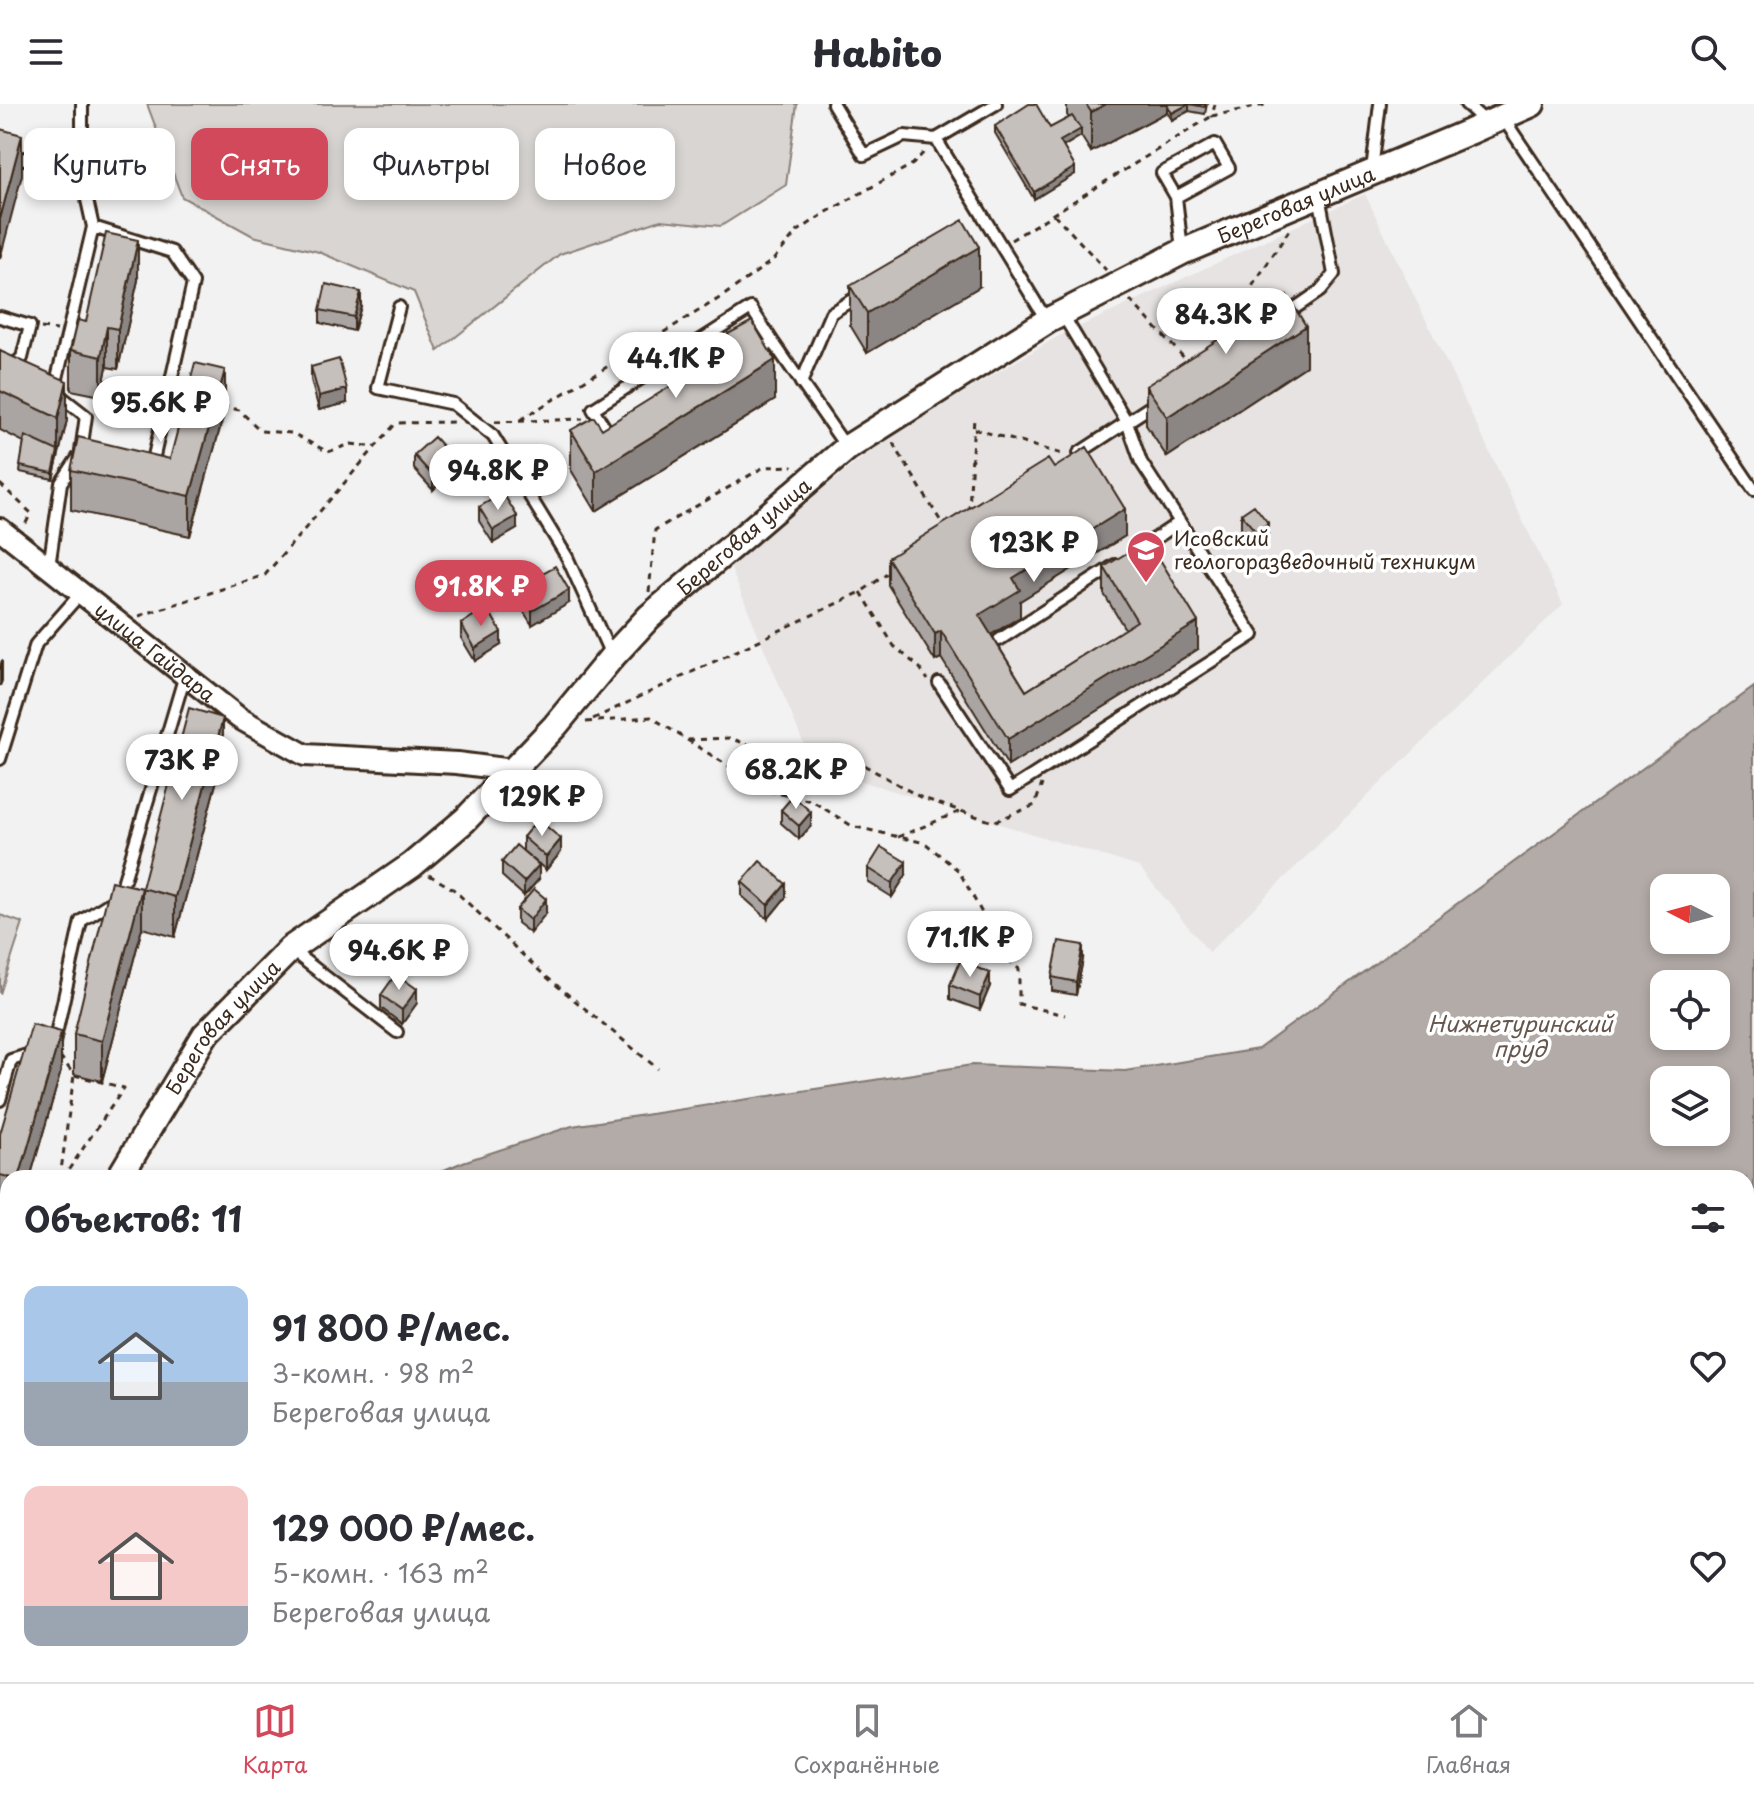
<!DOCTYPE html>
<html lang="ru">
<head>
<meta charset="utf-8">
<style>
  :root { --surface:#fff; --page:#f7f7f7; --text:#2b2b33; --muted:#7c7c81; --line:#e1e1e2; --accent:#d1495b }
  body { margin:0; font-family:"Playpen Sans",sans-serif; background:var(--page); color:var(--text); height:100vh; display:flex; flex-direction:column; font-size:30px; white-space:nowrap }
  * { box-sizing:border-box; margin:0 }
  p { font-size:26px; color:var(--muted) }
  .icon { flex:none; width:44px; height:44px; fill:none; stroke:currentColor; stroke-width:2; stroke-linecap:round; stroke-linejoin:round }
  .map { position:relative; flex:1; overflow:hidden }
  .details { position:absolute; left:0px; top:1066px; width:1754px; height:512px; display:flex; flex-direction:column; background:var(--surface); border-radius:24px 24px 0 0; box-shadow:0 4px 12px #0003 }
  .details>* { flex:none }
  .banner { position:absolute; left:24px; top:24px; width:800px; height:72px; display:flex; gap:16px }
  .needle { width:52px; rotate:276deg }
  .fabs { position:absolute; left:1650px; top:770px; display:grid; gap:16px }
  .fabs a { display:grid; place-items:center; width:80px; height:80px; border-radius:16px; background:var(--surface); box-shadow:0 4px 12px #0003; font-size:40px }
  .price { position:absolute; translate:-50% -68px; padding:0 18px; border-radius:28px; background:#fff; color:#222; font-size:26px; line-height:52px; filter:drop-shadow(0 2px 4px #0008) }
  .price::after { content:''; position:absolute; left:50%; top:48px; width:24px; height:18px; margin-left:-12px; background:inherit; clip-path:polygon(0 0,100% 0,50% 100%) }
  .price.current { background:var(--accent); color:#fff }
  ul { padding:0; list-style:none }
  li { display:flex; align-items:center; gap:24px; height:200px; padding:0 24px }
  li span { display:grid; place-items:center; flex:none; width:224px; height:160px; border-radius:16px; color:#555 }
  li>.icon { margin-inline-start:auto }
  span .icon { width:96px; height:96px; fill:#fffc; stroke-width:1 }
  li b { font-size:34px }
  h2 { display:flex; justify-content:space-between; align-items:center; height:96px; padding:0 24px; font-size:34px }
  .tag { padding:0 28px; border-radius:16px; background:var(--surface); box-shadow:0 4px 12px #0003; font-size:28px; line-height:72px }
  .tag.current { background:var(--accent); color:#fff }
  header { display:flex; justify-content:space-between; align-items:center; height:104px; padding:0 24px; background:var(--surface); font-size:36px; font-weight:800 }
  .tabs { display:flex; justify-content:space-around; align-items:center; height:112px; border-top:2px solid var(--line); background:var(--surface); font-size:22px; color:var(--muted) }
  .tabs a { display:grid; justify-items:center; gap:4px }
  .tabs .current { color:var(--accent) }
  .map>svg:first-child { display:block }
  .built { fill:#e6e3e2 }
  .green { fill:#d8d5d2; stroke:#8a8078; stroke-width:2 }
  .water { fill:#b2aba7; stroke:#827770; stroke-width:2; fill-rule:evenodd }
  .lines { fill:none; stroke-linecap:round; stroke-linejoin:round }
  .service-casing { stroke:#3b2a1e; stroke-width:16 }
  .minor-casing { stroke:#3b2a1e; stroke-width:26 }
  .tertiary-casing { stroke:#3b2a1e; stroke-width:30 }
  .path { stroke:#3b2a1e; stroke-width:3; stroke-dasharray:6 6; stroke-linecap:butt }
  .service { stroke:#fff; stroke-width:10 }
  .minor { stroke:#fff; stroke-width:20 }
  .tertiary { stroke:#fff; stroke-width:24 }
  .wall { fill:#aaa5a3; stroke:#3b2a1e; stroke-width:2 }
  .shaded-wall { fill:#8b8684; stroke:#3b2a1e; stroke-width:2 }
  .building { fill:#c6c0bd; stroke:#3b2a1e; stroke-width:2 }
  .labels { text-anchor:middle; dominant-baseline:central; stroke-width:7; stroke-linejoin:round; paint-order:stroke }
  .street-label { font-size:20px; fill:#3b2a1e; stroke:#fff }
  .poi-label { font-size:20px; fill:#3b2a1e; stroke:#fff; text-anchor:start }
  .water-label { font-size:22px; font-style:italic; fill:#65574e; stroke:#fff }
</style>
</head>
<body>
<header><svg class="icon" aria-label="menu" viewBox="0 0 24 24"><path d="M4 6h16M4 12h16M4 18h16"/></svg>Habito<svg class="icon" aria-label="search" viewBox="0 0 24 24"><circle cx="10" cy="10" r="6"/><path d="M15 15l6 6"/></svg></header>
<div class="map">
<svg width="1754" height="1578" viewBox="0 0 1754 1578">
  <rect width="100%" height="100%" fill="#f3f2f2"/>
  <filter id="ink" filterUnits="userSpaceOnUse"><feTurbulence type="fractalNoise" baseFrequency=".0125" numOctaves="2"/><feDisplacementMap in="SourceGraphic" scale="16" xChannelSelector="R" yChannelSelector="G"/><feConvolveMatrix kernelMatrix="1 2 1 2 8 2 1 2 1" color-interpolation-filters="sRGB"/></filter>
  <g filter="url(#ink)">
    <path class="built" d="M1365 90 1563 500 1209 848 1139 763 813 662 729 460 882 338 1055 234Z"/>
    <path class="green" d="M147 0H797L786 81 721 122 661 116 560 150 438 247 414 188 319 148 253 132 182 93Z
      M0 811 23 819 0 890Z"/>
    <path class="water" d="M1754 583V1578H181L193 1570H1746V1074H425L463 1058 572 1022 972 961 1125 967 1258 945ZM1664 784H1716V836H1664ZM1664 880H1716V932H1664ZM1664 976H1716V1028H1664Z"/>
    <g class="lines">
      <g class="service-casing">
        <path id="service" d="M82 0V73
          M833 0 864 51 904 32 936 35 1047 217
          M1466 0 1486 18
          M1503 14 1754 386
          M936 35 996 0
          M0 47 82 73 93 123
          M1372 66 1380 0
          M1176 93 1229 64 1215 40 1162 69 1176 93 1182 146
          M399 203 378 284 453 300 493 332 567 453 611 551
          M1285 211 1320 187 1334 170 1319 92
          M0 213 30 222 22 254 6 267 0 264
          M755 249 773 238 846 343
          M801 279 831 209 860 191
          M612 335 593 305 751 204 773 238
          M81 347 86 312 54 287 93 123 172 148 193 179 152 361
          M1079 349 1156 299
          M1138 446 1180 418
          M49 463 61 379 79 352
          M999 536 1115 461
          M939 579 1010 686 1253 531 1141 358 1127 318 1063 211
          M0 655 36 540 81 489
          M291 846 397 928
          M54 939 81 817 119 793 185 571
          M0 996 11 956 34 949
          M0 1262 8 1277
          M70 1570 83 1578
          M16 1578 24 1570"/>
      </g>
      <g class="minor-casing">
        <g id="minor">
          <path id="s1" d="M0 425 239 614 305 651 457 659 512 666"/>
        </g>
      </g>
      <g class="tertiary-casing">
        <g id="tertiary">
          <path id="s2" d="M119 1074 205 931 290 845 412 761 465 716 555 622 612 553 649 513 847 344 1047 217 1182 148 1469 28 1532 0"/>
          <path d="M0 1244 8 1239"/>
        </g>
      </g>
      <path class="path" d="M1215 0 1212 12 1269 0
        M1054 110 1106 166
        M1011 136 1212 12
        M1130 196 1188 258
        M41 224 57 226
        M1223 234 1253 181 1290 125
        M222 302 239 306 261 327 292 329 328 348 351 340 375 343
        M520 316 723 192 773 156 798 127 827 108 913 60 925 47
        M495 318 583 315
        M974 325 1066 351
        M893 339 943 421
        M0 380 31 409 24 423
        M969 407 974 313
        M649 488 655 426 764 363 793 362
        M861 488 894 542 920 564 928 576
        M139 512 265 471 396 319 455 318
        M593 615 861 488 887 470
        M586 618 651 613 768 687 812 697 852 722 925 739 959 767 1007 855 1019 865V900L1065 911
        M688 636 730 634 774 650 860 659 920 693 993 718 1035 701 1042 680
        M898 733 961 707
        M429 771 453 785 543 870 658 965
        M60 952 74 971 124 984 63 1074
        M60 1074 74 971
        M0 1162 8 1155"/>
      <use href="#service" class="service"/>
      <use href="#minor" class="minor"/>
      <use href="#tertiary" class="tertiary"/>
    </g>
    <path class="wall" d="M1067 0H1207L1205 10 1189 7 1172 16 1167 8 1091 48 1081 32 1063 43 1075 70 1034 95 995 29V22L1050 24 1069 14 1067 11Z
      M138 176 118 265 107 263 101 292 71 286V246L86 218Z
      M850 182 979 183 867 249 850 221Z
      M361 202 354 227 320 219V206Z
      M728 230 775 296 596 407 571 366V326L602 325 728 247Z
      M0 247 67 316 53 375 20 368 24 338 0 326Z
      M1306 262 1167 353 1146 321V282Z
      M311 263 347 299 319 306 311 276Z
      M225 306 190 432 71 406V366L170 355Z
      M414 351 452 367 433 386 414 365Z
      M1054 364 1125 432 1020 497V513L991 530 1026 587 1125 525 1104 490V463L1198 545 1008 662 941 554 935 557 888 481V454Z
      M479 403 517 425 493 439 479 417Z
      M1241 410 1268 432 1256 442 1241 424Z
      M517 483 569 499 532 521 517 497Z
      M461 520 501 541 475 557 461 534Z
      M223 653 175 833 142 824 102 977 74 970V930L142 784Z
      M781 706 811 722 799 735 781 719Z
      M523 733 561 748 546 766 523 747Z
      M502 758 539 775 524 792 502 772Z
      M868 764 906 771 892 793 868 778Z
      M742 778 786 793 768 815 742 792Z
      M517 805 546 809 530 829 517 819Z
      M1083 855 1076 891 1052 887V873Z
      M950 881 990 882 980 906 950 895Z
      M381 891 417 899 402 920 381 904Z
      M61 967 30 1074H8V1113L0 1110V1030Z"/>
    <path class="shaded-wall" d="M1106 0H1182L1167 1V8L1091 48V8Z
      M1189 0V7L1172 16V9Z
      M1081 25V32L1060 44V37Z
      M22 31V71L0 155V115Z
      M1075 63V70L1034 95V88Z
      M138 136V176L118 265V225Z
      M979 143V183L867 249V209Z
      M361 188V202L354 227V213Z
      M1306 222V262L1167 353V313Z
      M107 223V263L101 292V253Z
      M775 256V296L596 407V367Z
      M225 266V306L190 432V392Z
      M67 277V316L53 375V369L58 347V314Z
      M347 285V299L319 306V292Z
      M452 353V367L433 386V372Z
      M1125 405V432L1020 497V513L979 538V511L1013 474Z
      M517 412V425L493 439V426Z
      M1268 419V432L1256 442V428Z
      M569 486V499L532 521V507Z
      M1198 518V545L1008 662V635Z
      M941 527V554L935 557V530Z
      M501 528V541L475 557V544Z
      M2 556V577L0 582V562Z
      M223 614V653L175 833V793Z
      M811 708V722L799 735V722Z
      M561 735V748L546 766V753Z
      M906 758V771L892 793V779Z
      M539 761V775L524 792V778Z
      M786 780V793L768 815V801Z
      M142 784V824L102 977V937Z
      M546 795V809L530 829V816Z
      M1083 841V855L1076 891V878Z
      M990 869V882L980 906V893Z
      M417 885V899L402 920V906Z
      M61 928V967L30 1074H19Z"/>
    <path class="building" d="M1029 0H1036L1050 24 1072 12 1081 25 1060 37 1075 63 1034 88 995 22Z
      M1086 0H1106L1091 8Z
      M1169 0H1205V3L1189 0 1172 9 1167 1Z
      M0 25 22 31 0 115Z
      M963 116 979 143 867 209 850 182Z
      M106 129 138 136 118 225 107 223 101 253 71 246 78 216 86 218Z
      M326 180 361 188 354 213 320 206Z
      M1287 191 1306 222 1167 313 1146 282Z
      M752 217 775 256 596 367 571 326 594 313 602 325 735 242 728 230Z
      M0 247 67 277 58 314 0 287Z
      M339 255 347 285 319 292 311 263Z
      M195 259 225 266 190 392 71 366 78 333 170 355Z
      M25 332 58 347 53 369 20 362Z
      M434 333 452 353 433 372 414 351Z
      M1087 343 1125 405 1013 474 1020 486 979 511 1026 587 1137 517 1104 463 1148 436 1198 518 1008 635 941 527 935 530 888 454 1048 355 1054 364Z
      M503 389 517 412 493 426 479 403Z
      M1254 401 1268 419 1256 428 1241 410Z
      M555 462 569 486 532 507 517 483Z
      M487 503 501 528 475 544 461 520Z
      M189 604 223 614 175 793 142 784Z
      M793 692 811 708 799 722 781 706Z
      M538 715 561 735 546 753 523 733Z
      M516 741 539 761 524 778 502 758Z
      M881 743 906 758 892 779 868 764Z
      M760 757 786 780 768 801 742 778Z
      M111 777 142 784 102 937 74 930Z
      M534 785 546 795 530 816 517 805Z
      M1059 837 1083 841 1076 878 1052 873Z
      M960 857 990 869 980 893 950 881Z
      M396 870 417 885 402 906 381 891Z
      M32 920 61 928 19 1074H12L0 1071V1030Z"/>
  </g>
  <defs>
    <g id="university-pin" transform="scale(2)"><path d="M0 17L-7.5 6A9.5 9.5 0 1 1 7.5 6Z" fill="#d1495b" stroke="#fff"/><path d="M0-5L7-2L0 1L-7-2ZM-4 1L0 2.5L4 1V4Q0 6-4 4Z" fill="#fff"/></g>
  </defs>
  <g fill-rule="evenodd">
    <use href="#university-pin" x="1146" y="446"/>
  </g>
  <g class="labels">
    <g class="street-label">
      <text stroke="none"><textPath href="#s2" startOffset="1552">Береговая улица</textPath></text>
      <text stroke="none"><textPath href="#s2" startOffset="904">Береговая улица</textPath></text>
      <text stroke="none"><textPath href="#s1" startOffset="198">улица Гайдара</textPath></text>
      <text stroke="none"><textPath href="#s2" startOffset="184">Береговая улица</textPath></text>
    </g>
    <g class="poi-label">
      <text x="1174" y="434">Исовский<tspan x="1174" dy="23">геологоразведочный техникум</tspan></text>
    </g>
    <g class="water-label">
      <text x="1520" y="918">Нижнетуринский<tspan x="1520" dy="25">пруд</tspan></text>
    </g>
  </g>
</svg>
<div class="fabs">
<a><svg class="needle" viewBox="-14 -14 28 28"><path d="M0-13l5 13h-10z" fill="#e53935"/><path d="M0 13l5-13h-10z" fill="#7c7c81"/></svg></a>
<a><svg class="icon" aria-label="locate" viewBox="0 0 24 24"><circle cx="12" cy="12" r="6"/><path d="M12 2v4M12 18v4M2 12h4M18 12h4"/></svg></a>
<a><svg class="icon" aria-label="layers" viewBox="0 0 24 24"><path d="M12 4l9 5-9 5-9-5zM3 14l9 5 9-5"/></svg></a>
</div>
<b class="price" style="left:1226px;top:252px">84.3K ₽</b>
<b class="price" style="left:676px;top:296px">44.1K ₽</b>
<b class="price" style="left:161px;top:340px">95.6K ₽</b>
<b class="price" style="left:498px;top:408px">94.8K ₽</b>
<b class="price" style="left:1034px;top:480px">123K ₽</b>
<b class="price current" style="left:481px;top:524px">91.8K ₽</b>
<b class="price" style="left:182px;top:698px">73K ₽</b>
<b class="price" style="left:796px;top:707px">68.2K ₽</b>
<b class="price" style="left:542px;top:734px">129K ₽</b>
<b class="price" style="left:970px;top:875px">71.1K ₽</b>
<b class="price" style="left:399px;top:888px">94.6K ₽</b>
<div class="banner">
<a class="tag">Купить</a>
<a class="tag current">Снять</a>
<a class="tag">Фильтры</a>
<a class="tag">Новое</a>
</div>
<section class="details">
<h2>Объектов: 11<svg class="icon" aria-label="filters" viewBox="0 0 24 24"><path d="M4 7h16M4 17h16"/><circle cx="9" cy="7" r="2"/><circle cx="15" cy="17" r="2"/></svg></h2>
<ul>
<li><span style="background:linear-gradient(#a9c7e8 60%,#9aa5b1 0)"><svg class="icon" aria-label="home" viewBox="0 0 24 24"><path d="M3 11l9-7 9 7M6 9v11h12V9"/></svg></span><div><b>91 800 ₽/мес.</b><p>3-комн. · 98 m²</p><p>Береговая улица</p></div><svg class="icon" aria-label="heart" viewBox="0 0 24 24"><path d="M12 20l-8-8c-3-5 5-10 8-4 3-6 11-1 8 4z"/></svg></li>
<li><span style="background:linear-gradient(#f6c9c9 75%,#9aa5b1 0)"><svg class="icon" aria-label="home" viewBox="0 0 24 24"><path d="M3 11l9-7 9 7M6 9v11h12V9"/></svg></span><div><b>129 000 ₽/мес.</b><p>5-комн. · 163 m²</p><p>Береговая улица</p></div><svg class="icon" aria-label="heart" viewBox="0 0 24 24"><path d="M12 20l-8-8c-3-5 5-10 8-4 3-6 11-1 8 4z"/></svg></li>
</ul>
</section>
</div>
<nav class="tabs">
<a class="current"><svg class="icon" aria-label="map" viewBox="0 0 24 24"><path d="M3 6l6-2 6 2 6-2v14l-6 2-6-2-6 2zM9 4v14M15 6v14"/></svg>Карта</a>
<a><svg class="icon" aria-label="saved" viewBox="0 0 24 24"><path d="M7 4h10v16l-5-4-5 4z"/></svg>Сохранённые</a>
<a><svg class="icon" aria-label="home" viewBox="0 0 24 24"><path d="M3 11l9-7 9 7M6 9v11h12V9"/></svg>Главная</a>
</nav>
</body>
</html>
